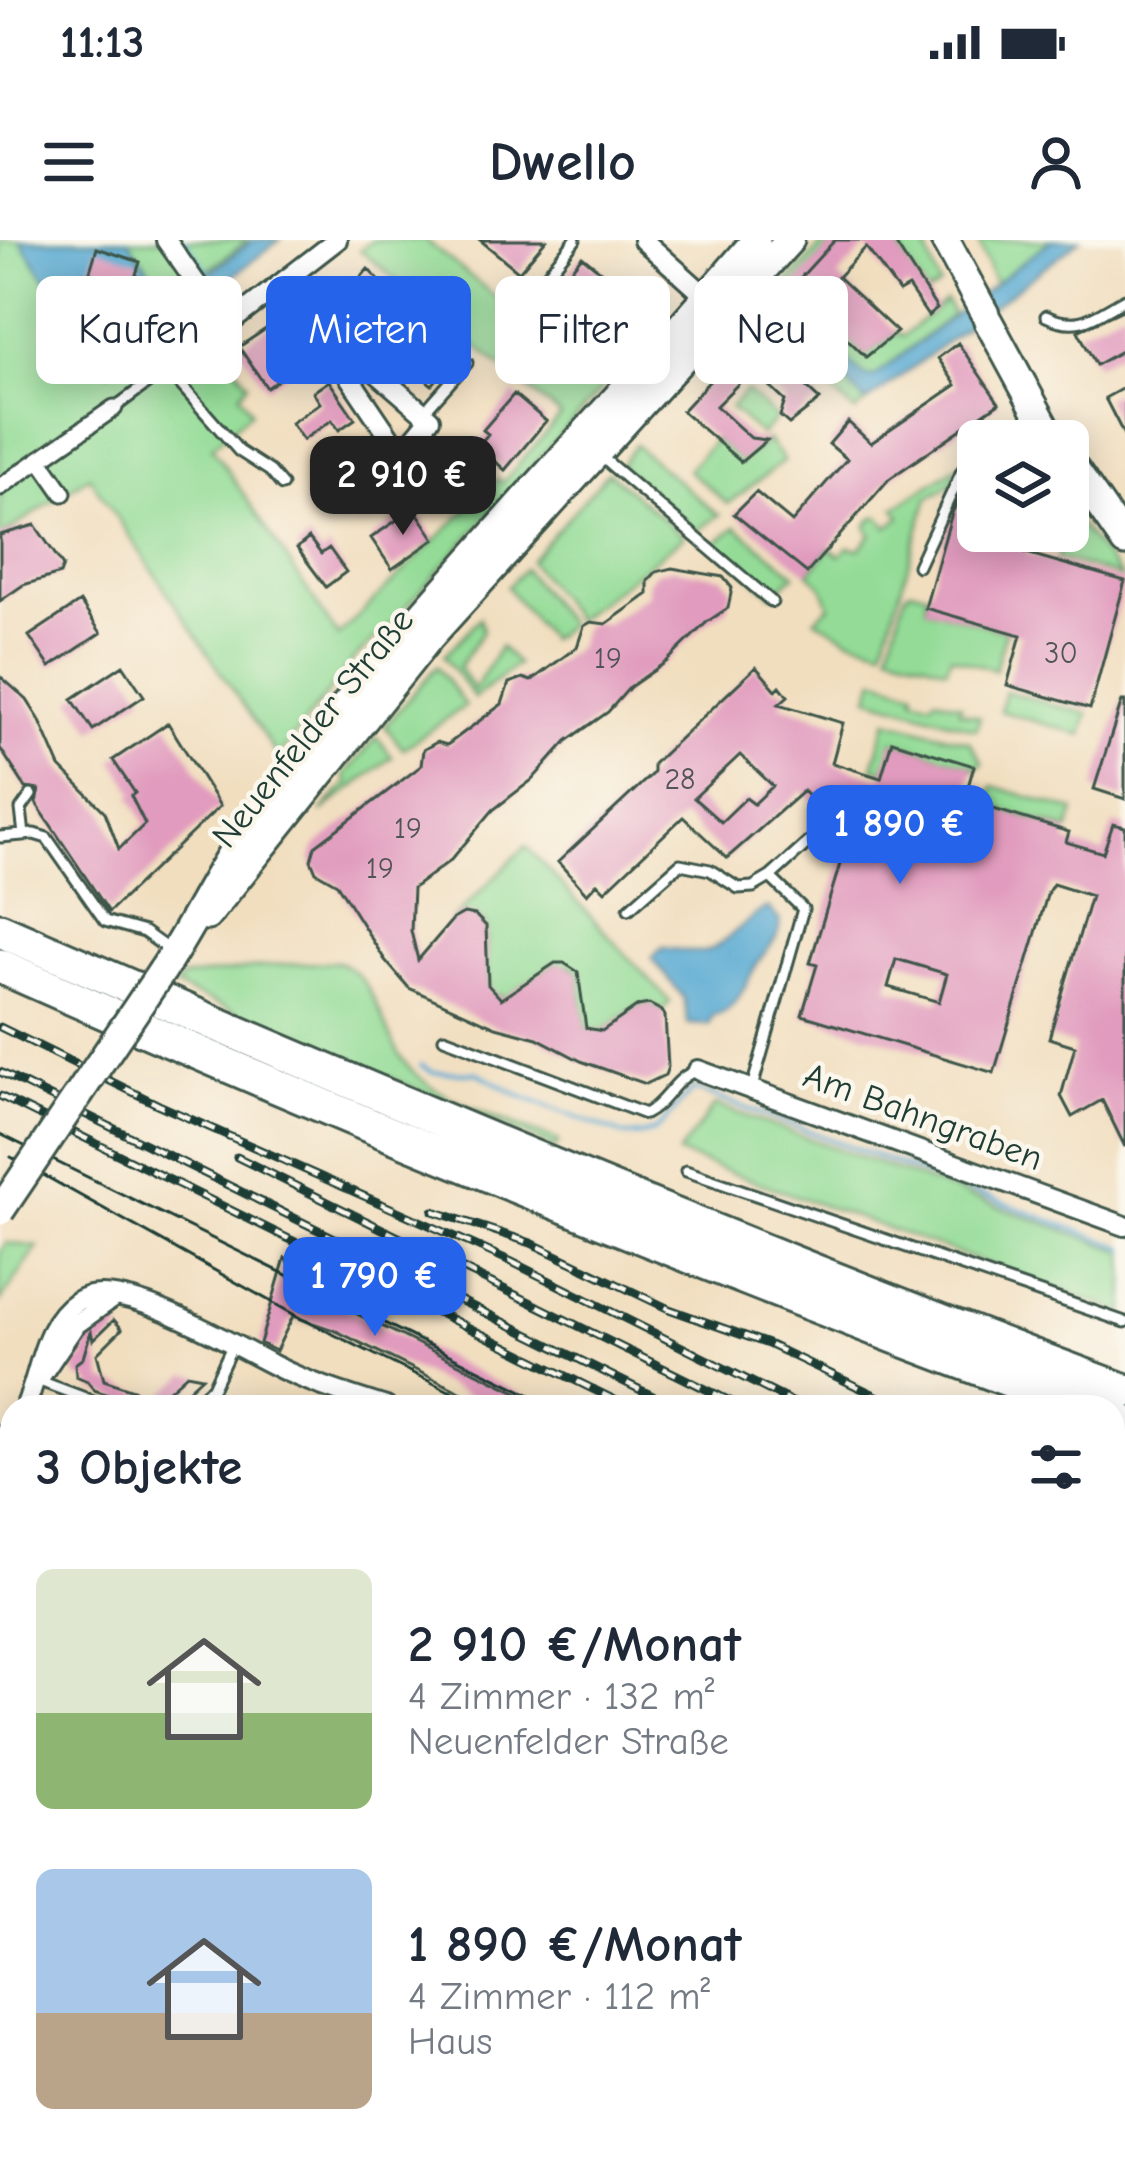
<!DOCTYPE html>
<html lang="de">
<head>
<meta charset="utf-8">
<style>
  :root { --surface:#fff; --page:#f2f2f3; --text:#1f2937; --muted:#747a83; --accent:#2563eb }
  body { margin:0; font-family:"Comic Neue",sans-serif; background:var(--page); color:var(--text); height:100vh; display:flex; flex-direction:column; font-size:45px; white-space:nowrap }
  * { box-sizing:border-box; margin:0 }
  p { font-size:39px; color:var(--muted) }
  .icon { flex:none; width:66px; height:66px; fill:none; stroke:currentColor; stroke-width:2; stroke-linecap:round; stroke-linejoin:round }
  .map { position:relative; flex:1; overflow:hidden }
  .panel { position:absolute; left:0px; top:1155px; width:1125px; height:771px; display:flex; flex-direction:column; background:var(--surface); border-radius:36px 36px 0 0; box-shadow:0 6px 30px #0003 }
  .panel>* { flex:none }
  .banner { position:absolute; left:36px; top:36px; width:1053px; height:108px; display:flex; gap:24px }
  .buttons { position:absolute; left:957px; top:180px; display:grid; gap:24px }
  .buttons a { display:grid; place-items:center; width:132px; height:132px; border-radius:18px; background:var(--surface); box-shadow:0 6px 30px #0003; font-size:60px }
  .price { position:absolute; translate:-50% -102px; padding:0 27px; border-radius:24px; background:var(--accent); color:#fff; font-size:39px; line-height:78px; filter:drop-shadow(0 3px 6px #0008) }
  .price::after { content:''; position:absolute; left:50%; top:72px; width:36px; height:27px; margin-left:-18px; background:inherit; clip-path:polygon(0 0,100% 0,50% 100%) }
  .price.active { background:#222; color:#fff }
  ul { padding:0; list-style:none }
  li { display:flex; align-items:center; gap:36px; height:300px; padding:0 36px }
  li span { display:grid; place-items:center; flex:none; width:336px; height:240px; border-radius:18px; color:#555 }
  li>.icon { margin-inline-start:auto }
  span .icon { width:144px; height:144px; fill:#fffc; stroke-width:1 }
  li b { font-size:51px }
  h2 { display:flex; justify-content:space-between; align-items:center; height:144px; padding:0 36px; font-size:51px }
  .chip { padding:0 42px; border-radius:18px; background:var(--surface); box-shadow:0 6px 30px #0003; font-size:42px; line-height:108px }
  .chip.active { background:var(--accent); color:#fff }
  .status { display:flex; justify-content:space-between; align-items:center; height:84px; padding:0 60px; background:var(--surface); direction:ltr }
  .status svg { height:33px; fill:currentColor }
  header { display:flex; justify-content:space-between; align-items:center; height:156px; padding:0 36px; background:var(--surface); font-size:54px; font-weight:700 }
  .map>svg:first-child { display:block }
  .green { fill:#93db96; stroke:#598c65; stroke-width:3 }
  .water { fill:#57a9d2; stroke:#3b7383; stroke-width:3 }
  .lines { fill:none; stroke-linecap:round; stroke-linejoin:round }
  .stream { stroke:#57a9d2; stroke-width:4.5 }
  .building { fill:#e19bbe; fill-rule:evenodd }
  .pedestrian-tunnel { stroke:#c7bea3; stroke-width:15; stroke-dasharray:15 8; stroke-linecap:butt }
  .service-casing { stroke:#3e5549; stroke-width:15 }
  .pedestrian-casing { stroke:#3e5549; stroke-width:21 }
  .minor-casing { stroke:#3e5549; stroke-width:24 }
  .secondary-casing { stroke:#3e5549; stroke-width:33 }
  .trunk-casing { stroke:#3e5549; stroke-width:39 }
  .service { stroke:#fff; stroke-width:9 }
  .pedestrian { stroke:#fff; stroke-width:15 }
  .minor { stroke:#fff; stroke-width:18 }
  .secondary { stroke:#fff; stroke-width:27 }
  .trunk { stroke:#fff; stroke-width:33 }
  .tram { stroke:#1f3d34; stroke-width:3 }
  .rail-casing { stroke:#1f3d34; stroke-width:9 }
  .rail { stroke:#fbf7ec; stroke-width:4.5; stroke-dasharray:14; stroke-linecap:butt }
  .secondary-bridge-casing { stroke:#3e5549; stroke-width:33; stroke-linecap:butt }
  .secondary-bridge { stroke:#fff; stroke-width:27 }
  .labels { text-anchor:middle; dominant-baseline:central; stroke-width:9; stroke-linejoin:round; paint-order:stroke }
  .number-label { font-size:30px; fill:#505456 }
  .street-label { font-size:36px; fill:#1f3d34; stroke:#fbf7ec }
</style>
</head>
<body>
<div class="status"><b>11:13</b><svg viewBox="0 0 49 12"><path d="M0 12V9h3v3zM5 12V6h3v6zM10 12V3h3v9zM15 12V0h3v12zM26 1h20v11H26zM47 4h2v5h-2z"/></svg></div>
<header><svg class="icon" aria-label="menu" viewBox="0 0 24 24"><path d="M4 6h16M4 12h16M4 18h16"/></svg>Dwello<svg class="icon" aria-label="person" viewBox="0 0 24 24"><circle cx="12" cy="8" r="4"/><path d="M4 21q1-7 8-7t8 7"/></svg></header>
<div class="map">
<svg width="1125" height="1924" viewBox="0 0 1125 1924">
  <rect width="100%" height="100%" fill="#fbf7ec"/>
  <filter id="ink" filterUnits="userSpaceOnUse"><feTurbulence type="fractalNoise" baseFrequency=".00833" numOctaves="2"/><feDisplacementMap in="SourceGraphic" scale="24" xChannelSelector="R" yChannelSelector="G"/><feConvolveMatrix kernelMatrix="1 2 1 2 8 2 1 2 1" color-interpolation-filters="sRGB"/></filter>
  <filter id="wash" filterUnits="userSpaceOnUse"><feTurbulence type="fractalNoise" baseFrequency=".004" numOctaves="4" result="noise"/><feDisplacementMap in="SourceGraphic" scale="48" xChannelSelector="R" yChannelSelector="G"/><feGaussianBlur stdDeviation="2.7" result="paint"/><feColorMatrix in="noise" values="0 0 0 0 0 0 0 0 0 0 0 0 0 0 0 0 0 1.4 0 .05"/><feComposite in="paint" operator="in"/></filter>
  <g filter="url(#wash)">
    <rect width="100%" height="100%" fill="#f1debf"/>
    <path class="green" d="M0 0H248L181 51 248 143 240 154 251 171 212 207 338 396 498 239 502 243 561 176 360 10 372 0H425L501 61 507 56 598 131 603 125 606 144 390 385 354 419 278 517 89 236 0 297Z
      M826 0H835L794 46 866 116 897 92 902 97 946 61 953 74 874 137 865 136 778 59H773Z
      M893 0H923L940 46 927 54Z
      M978 0H1051L995 44Z
      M769 65V71L867 162 855 172 756 81Z
      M746 151 776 178 761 195 730 168Z
      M715 199 741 221 768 200 784 221 728 264 688 230Z
      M635 205 718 275H719L697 291 620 225Z
      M978 212V226H959L952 244 928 258 883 408 849 398 815 379 830 366 822 346 809 333 830 308 840 316 848 307 860 309 871 295 867 286 874 277H880L888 287 901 277 895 268Z
      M608 232 684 297 575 380 530 321Z
      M1072 276 1121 337 1057 318Z
      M736 287 795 334 773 355 713 305Z
      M524 329 568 385 549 400 507 347Z
      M911 349 927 353 926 368 1006 391 995 430 951 416 946 428 889 411 905 354Z
      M480 378 483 391 459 427 474 450 500 407 517 424 474 458 444 416Z
      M437 426 465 466 403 509 385 486Z
      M875 438 915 451 914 457 932 462 934 457 961 465 959 471 980 477 976 489 869 457Z
      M1005 451 1088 474 1082 495 1000 471Z
      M887 480 970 502 983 523 973 530V526L893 501 884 530 873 527Z
      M377 497 392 517 321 572 348 542 344 536Z
      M993 546 1075 571 1069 590 987 565Z
      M526 606 670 762 662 771 649 764 638 766 602 791 586 788 578 732 572 726 555 723 506 757 492 753 488 745 486 686 475 675 453 679Z
      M337 722C375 734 382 790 403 820 432 861 514 883 559 901L556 908 176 747 182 738 275 725Z
      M715 865 1125 1012V1073L678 914Z
      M6 1003 38 1007 0 1062V1012Z
      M12 1317V1513L0 1511V1319Z
      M1113 1497 1118 1499 1115 1507 1120 1510 1114 1524 1125 1529V1601L1119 1614 1125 1617 1113 1640Z
      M1125 1809V1924H1067L1047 1914H1113V1833Z"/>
    <path class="water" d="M20 0H128L169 58 176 59 253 0H280L108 132Z
      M1051 0H1080L867 162 769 71 771 62 778 59 865 136 874 137Z
      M768 667 780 681C779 702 767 707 757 724 745 743 738 771 713 776L709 785 688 784 684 758 652 718 662 708C676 708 690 713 702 712 720 711 748 676 768 667Z"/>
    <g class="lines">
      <path class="stream" d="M184 0 209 34
        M421 825 432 832 478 833 520 856 626 896C666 898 668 871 694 849L1125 1008
        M612 1924 616 1914"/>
    </g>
    <g id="blocks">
      <path class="building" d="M480 0H546L519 32Z
        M835 0H893L937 69 928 76 908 47 899 52 866 7 838 37 897 92 866 117 793 46Z
        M97 8 140 22 129 57 106 50 103 60 83 54Z
        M582 16 635 59 598 103 546 60Z
        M368 29 396 58 360 101 327 77Z
        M1125 69V109L1096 125 1078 91Z
        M285 76 313 116 267 148 239 107Z
        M428 91 457 116 432 145 403 121Z
        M751 96 820 160 789 184 780 176 785 161 752 130 716 166 751 198 767 200 741 222 682 171Z
        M958 103 999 163 889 239 807 333 734 274 756 252 792 282 847 219 829 204 848 182 871 203 956 145 938 118Z
        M329 141 355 179 339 190 332 180 303 200 291 183 320 163 313 152Z
        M1125 147V197L1105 158Z
        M514 154 546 181 505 230 478 206 488 194 483 190Z
        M372 204 394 236 354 264 332 232Z
        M966 243 978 246V291H1032L1026 313 1125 341 1090 469 1007 445 1021 395 925 368 952 273Z
        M414 268 435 299 392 329 371 298Z
        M35 285 63 326 60 334 23 345 0 361V295Z
        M309 298 321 314 329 308 346 332 326 347 297 308Z
        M672 328 723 337 732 348 728 368 707 382 666 422 630 447 608 472 567 501 532 540 493 570 451 620 413 648 411 691 418 720 453 679 464 673 475 675 486 686 488 745 501 759 555 723H564L578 732 586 788 602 791 638 766 649 764 662 771 665 776 668 827 665 835 646 844 581 821 537 798 496 787 409 748 385 720 337 644 316 632 311 620 315 606 421 526 423 510 437 502 447 505 502 464 509 443 523 438 531 441 577 407 584 386 591 382 606 384 648 354V341L656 332Z
        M80 362 101 393 50 427 29 396Z
        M123 425 144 456 93 490 72 459Z
        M756 427 776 450 780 446 788 456 779 464 843 483 832 523 881 538 892 501 974 526 964 560 1069 592 1066 602 1103 613 1113 584 1125 587V907L1102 860 1072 877 1061 856 1075 806 1049 798 1091 656 1053 644 1048 652 994 833 802 775 817 725 810 723 847 601 854 604 864 572 826 561 816 565 803 551 727 618 683 577 605 651 597 643 587 654 558 622 653 533V524ZM740 515 773 546 754 564 746 558 721 582 694 558ZM896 719 947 734 939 762 888 747Z
        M0 436 27 460 39 479 60 527 105 572 119 609 145 584 131 556 135 553 113 520 168 483 220 566 109 672 36 563 39 550 26 548 0 508Z
        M1122 461H1125V559L1094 549Z
        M285 1018 351 1071 547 1167H491L336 1091 293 1076 276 1111 260 1103Z
        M114 1080 122 1089 97 1114 104 1140 159 1159 187 1134 202 1137 173 1164 176 1167H143L94 1150 87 1141 76 1136 75 1124 83 1118 91 1091 93 1100Z"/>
    </g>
  </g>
  <g filter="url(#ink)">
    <use href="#blocks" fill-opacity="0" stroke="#3e5549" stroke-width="3"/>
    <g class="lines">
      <path class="pedestrian-tunnel" d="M0 1594 12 1598"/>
      <g class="service-casing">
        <path id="service" d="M530 56 575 0
          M1046 76C1080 92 1095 75 1125 59
          M360 119 401 70
          M167 129 239 211 270 231 282 245
          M114 168 225 86
          M423 173 467 123
          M598 214 772 362
          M1044 300 1055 291
          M918 326 962 231H978
          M24 595 21 569 31 555
          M0 597 34 594 47 598 105 681 144 692 169 710
          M629 669 680 624 710 630 738 648 753 647 770 637 841 573
          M444 798 645 874C667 863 673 838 698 830
          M751 851 803 669 770 637
          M686 931 1125 1082
          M37 1140 109 1167
          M190 1167 213 1147 233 1104"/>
      </g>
      <g class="pedestrian-casing">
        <path id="pedestrian" d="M40 220 63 253
          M0 247 114 168
          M0 1756 12 1760"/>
      </g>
      <g class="minor-casing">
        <path id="minor" d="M166 0 226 86 337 0
          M643 0 711 61
          M285 40C322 98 362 156 401 214L430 179 349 109 327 103
          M698 830 1125 986
          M40 1137 75 1085 114 1057
          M25 1167C41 1132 42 1084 77 1061 120 1032 246 1114 290 1133 321 1147 354 1157 386 1167
          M0 1197 12 1186
          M1113 1471 1125 1477
          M1113 1743 1125 1719
          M292 1924 295 1914
          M843 1924 846 1914
          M1021 1924 1026 1914"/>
      </g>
      <g class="secondary-casing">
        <path id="secondary" d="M945 0 985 74
          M988 81 1053 201
          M1068 220 1125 302
          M207 676 429 398 790 0
          M162 731C196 680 220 625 258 575 411 373 591 193 756 0"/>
      </g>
      <g class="trunk-casing">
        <path id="trunk" d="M0 690C371 853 745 1009 1125 1151
          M0 726C356 884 717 1031 1082 1167
          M1113 1179 1125 1183"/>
      </g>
      <use href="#service" class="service"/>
      <use href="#pedestrian" class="pedestrian"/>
      <use href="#minor" class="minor"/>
      <use href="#secondary" class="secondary"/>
      <use href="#trunk" class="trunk"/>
      <path class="tram" d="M0 894 555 1167
        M11 917 302 1079 482 1167
        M1113 1434 1125 1440"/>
      <g class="rail-casing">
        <path id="rail" d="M0 787 159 865 510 1021 802 1167
          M0 832 675 1167
          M0 856 629 1167
          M237 917 742 1167
          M433 971 531 1003 669 1069 768 1104 900 1167
          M1113 1257 1125 1262
          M1113 1321 1125 1327
          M1113 1349 1125 1354
          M1113 1387 1125 1392
          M1113 1419 1125 1425"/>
      </g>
      <use href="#rail" class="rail"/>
      <g class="secondary-bridge-casing">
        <path id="secondary-bridge" d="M0 971 162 731"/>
      </g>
      <use href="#secondary-bridge" class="secondary-bridge"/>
    </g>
  </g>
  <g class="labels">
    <g class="number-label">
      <text x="1061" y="413">30</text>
      <text x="608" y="418">19</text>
      <text x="680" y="539">28</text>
      <text x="408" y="588">19</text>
      <text x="380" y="628">19</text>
    </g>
    <g class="street-label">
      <text transform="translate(313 488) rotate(-51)">Neuenfelder Straße</text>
      <text transform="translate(923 877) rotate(20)">Am Bahngraben</text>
    </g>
  </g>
</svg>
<div class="buttons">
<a><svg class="icon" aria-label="layers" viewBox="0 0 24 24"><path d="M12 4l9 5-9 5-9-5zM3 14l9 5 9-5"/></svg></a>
</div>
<b class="price active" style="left:403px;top:298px">2 910 €</b>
<b class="price" style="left:900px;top:647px">1 890 €</b>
<b class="price" style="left:375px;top:1099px">1 790 €</b>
<div class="banner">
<a class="chip">Kaufen</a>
<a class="chip active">Mieten</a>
<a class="chip">Filter</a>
<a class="chip">Neu</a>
</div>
<section class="panel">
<h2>3 Objekte<svg class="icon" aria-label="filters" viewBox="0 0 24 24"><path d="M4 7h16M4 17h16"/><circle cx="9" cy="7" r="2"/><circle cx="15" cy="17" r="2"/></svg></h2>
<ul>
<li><span style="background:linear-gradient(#dfe7d0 60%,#8fb573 0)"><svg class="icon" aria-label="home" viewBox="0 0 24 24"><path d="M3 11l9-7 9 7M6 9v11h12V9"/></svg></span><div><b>2 910 €/Monat</b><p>4 Zimmer · 132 m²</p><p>Neuenfelder Straße</p></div></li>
<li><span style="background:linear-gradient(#a9c7e8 60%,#b9a48a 0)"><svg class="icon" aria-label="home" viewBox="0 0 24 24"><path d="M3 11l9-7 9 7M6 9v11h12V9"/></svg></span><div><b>1 890 €/Monat</b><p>4 Zimmer · 112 m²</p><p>Haus</p></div></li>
</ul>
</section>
</div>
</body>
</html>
